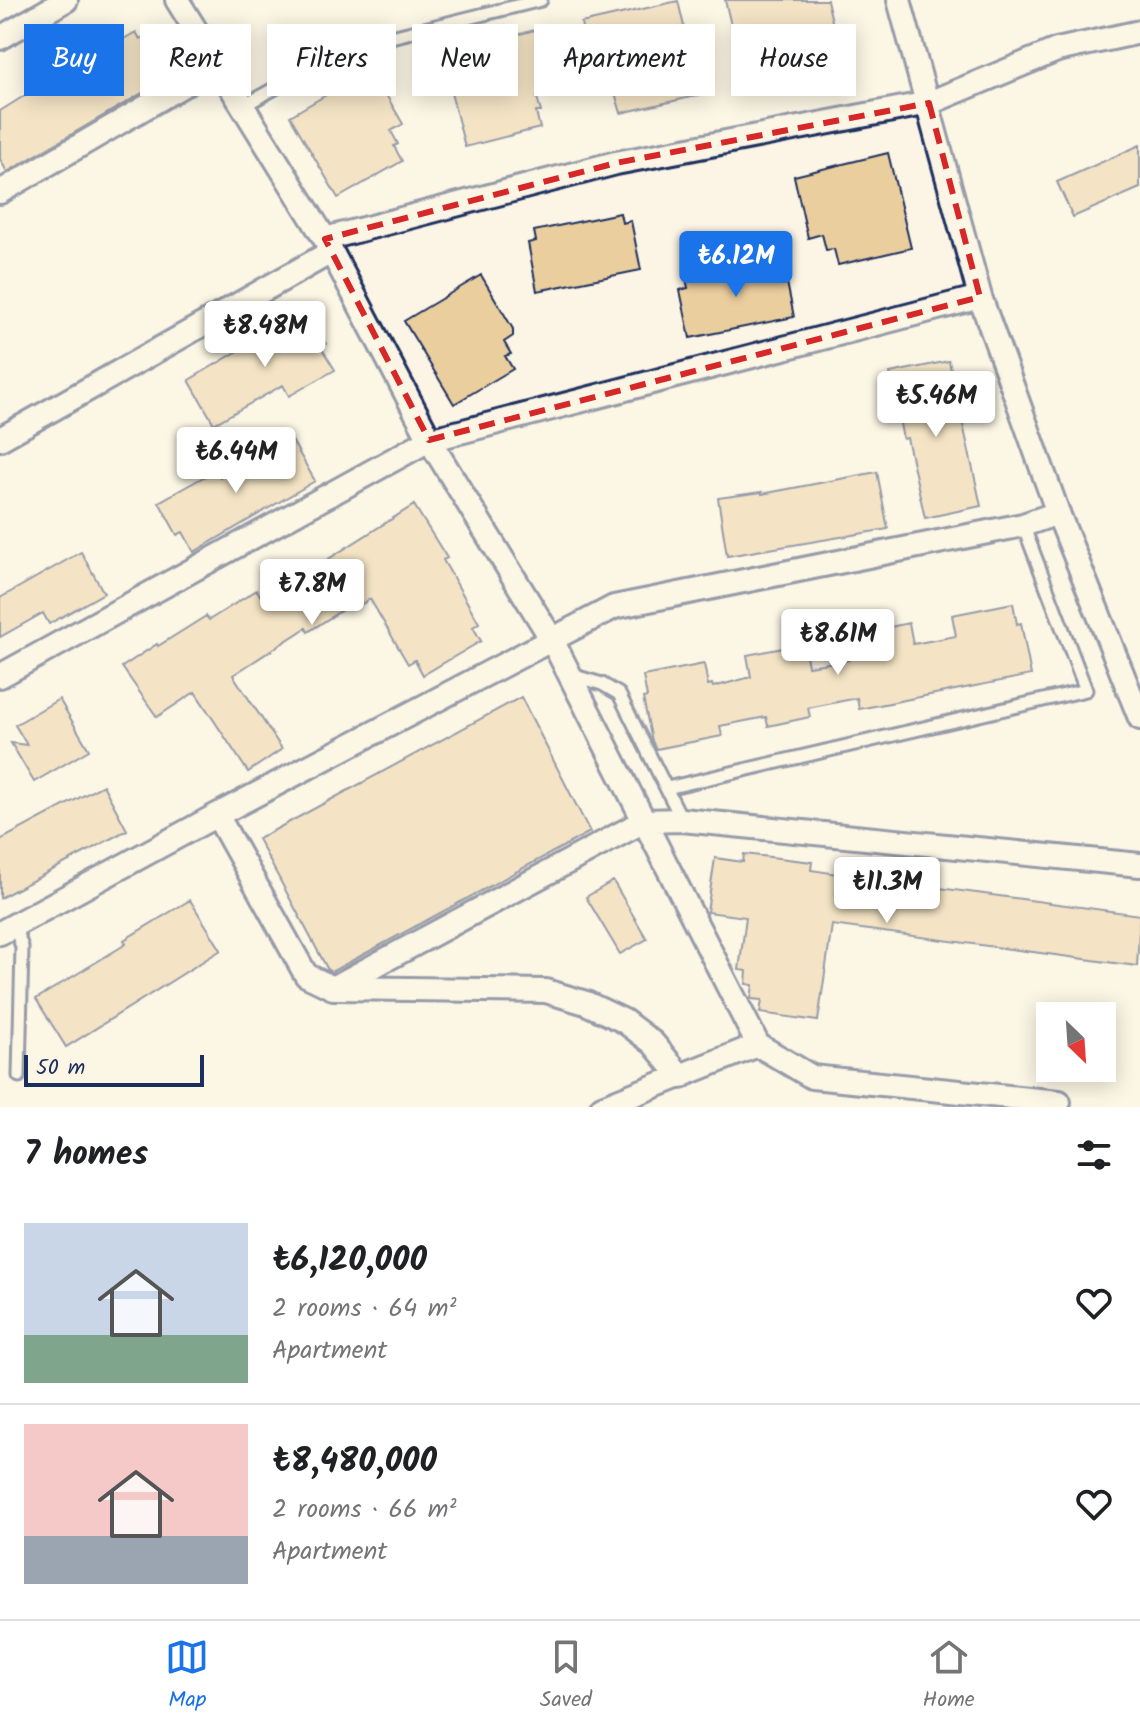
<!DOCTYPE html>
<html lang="en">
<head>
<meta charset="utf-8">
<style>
  :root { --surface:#fff; --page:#f6f6f6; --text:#202124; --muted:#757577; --line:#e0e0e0; --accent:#1a73e8 }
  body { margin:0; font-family:Kalam,sans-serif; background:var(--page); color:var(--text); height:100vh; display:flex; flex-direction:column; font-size:30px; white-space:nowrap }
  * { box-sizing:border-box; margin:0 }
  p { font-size:26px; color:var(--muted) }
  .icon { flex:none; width:44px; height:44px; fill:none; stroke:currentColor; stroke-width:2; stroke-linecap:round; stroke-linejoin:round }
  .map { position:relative; height:1107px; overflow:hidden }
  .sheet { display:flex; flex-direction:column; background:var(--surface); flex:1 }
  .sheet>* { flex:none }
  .top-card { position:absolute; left:24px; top:24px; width:1092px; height:72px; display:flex; gap:16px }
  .needle { width:52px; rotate:155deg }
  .buttons { position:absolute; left:1036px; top:1002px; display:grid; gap:16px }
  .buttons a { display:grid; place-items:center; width:80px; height:80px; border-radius:0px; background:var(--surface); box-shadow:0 4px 20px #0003; font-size:40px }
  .scale { position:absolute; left:24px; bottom:20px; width:180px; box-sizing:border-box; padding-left:8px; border:4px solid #1b2f5e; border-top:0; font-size:22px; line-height:28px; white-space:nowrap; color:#1b2f5e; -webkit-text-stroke:6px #fcf5e5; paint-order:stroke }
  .price { position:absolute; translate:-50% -68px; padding:0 18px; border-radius:8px; background:#fff; color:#222; font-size:26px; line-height:52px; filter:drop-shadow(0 2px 4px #0008) }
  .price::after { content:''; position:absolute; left:50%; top:48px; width:24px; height:18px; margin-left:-12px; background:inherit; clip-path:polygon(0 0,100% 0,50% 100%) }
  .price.active { background:var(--accent); color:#fff }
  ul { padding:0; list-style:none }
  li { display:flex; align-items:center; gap:24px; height:200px; padding:0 24px }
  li+li { border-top:2px solid var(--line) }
  li span { display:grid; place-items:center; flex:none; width:224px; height:160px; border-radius:0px; color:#555 }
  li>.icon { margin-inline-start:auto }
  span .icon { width:96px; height:96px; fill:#fffc; stroke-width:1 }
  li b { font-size:34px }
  h2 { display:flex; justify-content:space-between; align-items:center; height:96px; padding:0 24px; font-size:34px }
  .tag { padding:0 28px; border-radius:0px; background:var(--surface); box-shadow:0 4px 20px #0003; font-size:28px; line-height:72px }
  .tag.active { background:var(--accent); color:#fff }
  .tab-bar { display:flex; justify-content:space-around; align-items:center; height:112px; border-top:2px solid var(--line); background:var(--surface); font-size:22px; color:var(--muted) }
  .tab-bar a { display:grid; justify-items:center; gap:4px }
  .tab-bar .active { color:var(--accent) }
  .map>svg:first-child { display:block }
  .building { fill:#ebce9e; stroke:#1b2f5e; stroke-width:2 }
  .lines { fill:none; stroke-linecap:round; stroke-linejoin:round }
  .service-casing { stroke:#1b2f5e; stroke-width:17 }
  .minor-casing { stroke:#1b2f5e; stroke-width:28 }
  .service { stroke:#fcf5e5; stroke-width:11 }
  .minor { stroke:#fcf5e5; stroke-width:22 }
  .marked { fill:none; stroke:#d62828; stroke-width:6; stroke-dasharray:16 10; stroke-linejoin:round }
</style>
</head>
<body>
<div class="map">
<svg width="1140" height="1107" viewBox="0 0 1140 1107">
  <rect width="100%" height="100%" fill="#fcf5e5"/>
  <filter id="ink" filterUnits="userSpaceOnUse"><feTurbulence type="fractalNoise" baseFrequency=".0125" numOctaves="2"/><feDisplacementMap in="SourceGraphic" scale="16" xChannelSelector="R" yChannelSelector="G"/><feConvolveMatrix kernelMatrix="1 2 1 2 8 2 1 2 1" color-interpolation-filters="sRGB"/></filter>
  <g filter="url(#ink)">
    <path class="building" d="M725 0H827L842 63 764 81 753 51 738 55Z
      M678 1 700 95 621 113 612 83 596 87 581 23Z
      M535 30 551 93 537 97 541 112H536L540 128 465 147 441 54Z
      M136 32 140 39 148 34 171 72 163 76 166 79 7 172 0 159V111L40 86Z
      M371 69 403 124 391 131 398 144 394 146 402 161 338 198 290 116Z
      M1140 145V188L1073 217 1057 182Z
      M888 153 911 248 838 265 834 249 826 250 822 234 808 238 794 176Z
      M620 213 622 223 631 221 641 270 537 291 528 243 536 241 534 231Z
      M773 260 775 270 784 268 794 317 690 338 680 290 688 288 686 278Z
      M481 275 513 329V336L504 342 511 354 505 356 513 369 454 404 404 321Z
      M306 311 326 344 321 347 335 370 289 396 283 385 214 424 189 380Z
      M949 361 981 506 925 518 907 438 903 439 890 373Z
      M290 437 315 481 194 552 183 532 177 535 159 502 216 470 220 477Z
      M877 472 888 529 727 556 718 498 762 492V494Z
      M414 505 447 558 443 560 479 623 473 627 481 641 423 675 415 660 408 664 370 599 362 604 359 599 308 632 306 628 233 675 282 749 248 772 195 692 157 717 122 667 157 644 158 646 206 616 209 620 257 590 260 595 311 563 314 568Z
      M81 552 104 593 49 624 43 613 0 637V598Z
      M1013 603 1017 624 1021 623 1031 675 859 709 857 698 808 708 810 717 768 726 766 717 720 726 722 736 656 749 652 741 643 698 647 697 643 676 704 664 708 685 712 684 713 687 751 677 747 655 804 644 808 666 849 660V657H852L848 636 909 623 913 644 956 636 952 615Z
      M521 697 590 832 331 972 328 970 258 839Z
      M59 699 89 750 34 782 11 743 27 745 15 725Z
      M103 785 127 830 0 898V840Z
      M744 854 812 862 811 870 838 874 835 902 876 908 880 880 1140 915 1137 966 832 925 818 1021 760 1013 762 1000 751 999 753 985 746 984 747 971 739 970 746 917 707 912 715 858 743 862Z
      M613 881 647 939 620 954 586 897Z
      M190 900 221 950 66 1047 36 999 126 944 124 940Z"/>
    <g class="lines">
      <g class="service-casing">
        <path id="service" d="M243 106 313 67 359 45 541 0
          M571 675 602 684 619 694 682 820
          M667 788 1086 690 1023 525
          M15 927 22 947 19 1076"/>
      </g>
      <g class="minor-casing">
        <path id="minor" d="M177 0 325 239 436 451 551 638 758 1045 812 1077 1059 1102
          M899 0 980 297 1058 513 1140 718
          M0 38 66 0
          M0 192 218 65
          M325 239 616 163 929 103 1057 50 1140 32
          M0 439 331 252
          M0 676 429 440 980 297
          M217 815 306 975 333 988 644 821 682 820 1140 865
          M0 933 217 815 614 607 1023 525 1058 513
          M335 988 546 991 586 1003 624 1021 653 1043 681 1077
          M602 1107 758 1045"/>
      </g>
      <use href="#service" class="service"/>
      <use href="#minor" class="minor"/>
    </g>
  </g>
  <path d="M0 0H1140V1107H0ZM929 103 980 297 429 440 325 239 616 163Z" fill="#fcf5e5" fill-opacity=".55" fill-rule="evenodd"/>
  <path class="marked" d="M929 103 980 297 429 440 325 239 616 163Z"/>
</svg>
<div class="buttons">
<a><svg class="needle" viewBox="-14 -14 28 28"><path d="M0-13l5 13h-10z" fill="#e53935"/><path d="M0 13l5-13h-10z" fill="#757577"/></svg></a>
</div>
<div class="scale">50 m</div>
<b class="price active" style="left:736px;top:299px">₺6.12M</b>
<b class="price" style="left:265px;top:369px">₺8.48M</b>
<b class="price" style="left:936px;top:439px">₺5.46M</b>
<b class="price" style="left:236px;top:495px">₺6.44M</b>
<b class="price" style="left:312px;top:627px">₺7.8M</b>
<b class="price" style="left:838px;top:677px">₺8.61M</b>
<b class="price" style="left:887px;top:925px">₺11.3M</b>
<div class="top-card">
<a class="tag active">Buy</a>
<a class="tag">Rent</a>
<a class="tag">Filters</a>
<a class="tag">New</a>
<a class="tag">Apartment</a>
<a class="tag">House</a>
</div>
</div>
<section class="sheet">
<h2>7 homes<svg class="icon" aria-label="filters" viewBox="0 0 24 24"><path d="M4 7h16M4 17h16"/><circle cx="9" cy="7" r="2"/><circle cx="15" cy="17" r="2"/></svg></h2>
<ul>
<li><span style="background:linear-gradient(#c9d6e8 70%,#7fa58c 0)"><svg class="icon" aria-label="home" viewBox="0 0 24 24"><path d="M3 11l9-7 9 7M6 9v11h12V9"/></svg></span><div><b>₺6,120,000</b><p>2 rooms · 64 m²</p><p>Apartment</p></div><svg class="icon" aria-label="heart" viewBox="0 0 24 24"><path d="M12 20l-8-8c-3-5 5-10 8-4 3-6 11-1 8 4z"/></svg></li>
<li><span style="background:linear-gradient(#f6c9c9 70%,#9aa5b1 0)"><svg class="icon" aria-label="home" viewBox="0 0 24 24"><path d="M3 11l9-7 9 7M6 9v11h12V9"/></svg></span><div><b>₺8,480,000</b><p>2 rooms · 66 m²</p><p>Apartment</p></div><svg class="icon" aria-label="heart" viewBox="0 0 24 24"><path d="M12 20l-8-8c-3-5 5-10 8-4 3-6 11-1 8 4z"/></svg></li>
</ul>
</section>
<nav class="tab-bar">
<a class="active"><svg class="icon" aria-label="map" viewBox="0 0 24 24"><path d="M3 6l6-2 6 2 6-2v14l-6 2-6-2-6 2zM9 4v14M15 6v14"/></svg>Map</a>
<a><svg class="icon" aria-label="saved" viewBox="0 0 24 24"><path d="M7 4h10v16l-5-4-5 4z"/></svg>Saved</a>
<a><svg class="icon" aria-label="home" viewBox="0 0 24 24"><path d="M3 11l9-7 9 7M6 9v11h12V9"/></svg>Home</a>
</nav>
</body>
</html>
